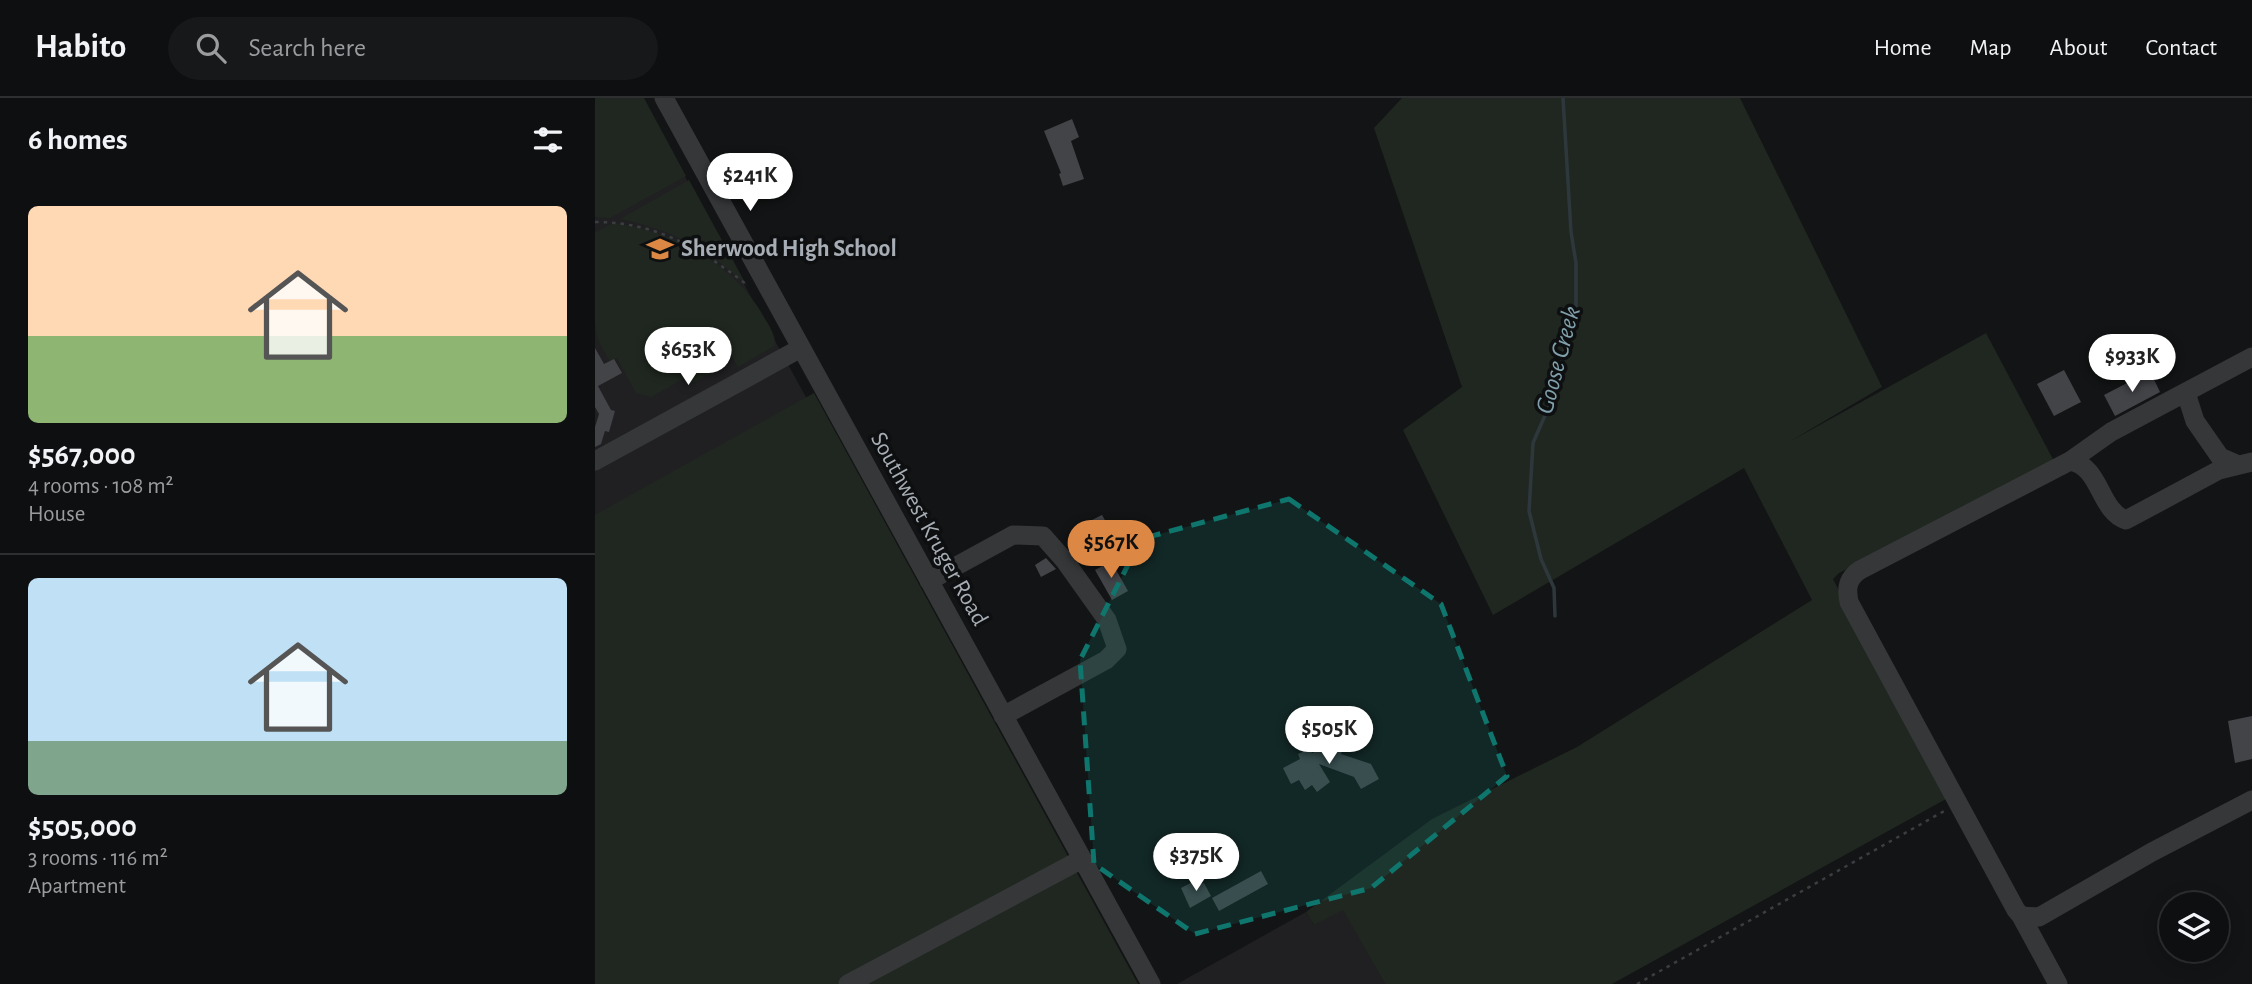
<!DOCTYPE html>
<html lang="en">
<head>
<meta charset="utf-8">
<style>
  :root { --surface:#0e0f10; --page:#171819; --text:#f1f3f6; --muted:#9b9c9f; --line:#2e2f30; --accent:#dc8844 }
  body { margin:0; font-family:"Alegreya Sans",sans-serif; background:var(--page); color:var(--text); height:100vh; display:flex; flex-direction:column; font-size:26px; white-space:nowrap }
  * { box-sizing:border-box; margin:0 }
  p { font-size:23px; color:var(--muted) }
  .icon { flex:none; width:38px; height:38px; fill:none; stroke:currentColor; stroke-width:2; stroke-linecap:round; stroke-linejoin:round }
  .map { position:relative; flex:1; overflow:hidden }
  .side { display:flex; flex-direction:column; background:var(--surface); width:595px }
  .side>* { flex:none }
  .buttons { position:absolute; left:1564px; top:794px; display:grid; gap:14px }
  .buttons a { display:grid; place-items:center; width:70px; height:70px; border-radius:50%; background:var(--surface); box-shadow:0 4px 18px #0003,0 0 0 2px var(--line); font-size:35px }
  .price { position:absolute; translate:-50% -60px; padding:0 16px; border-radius:24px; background:#fff; color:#222; font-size:23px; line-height:46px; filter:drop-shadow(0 2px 4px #0008) }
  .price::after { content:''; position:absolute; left:50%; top:42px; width:21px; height:16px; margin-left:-10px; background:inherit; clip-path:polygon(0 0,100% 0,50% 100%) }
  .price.selected { background:var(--accent); color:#111 }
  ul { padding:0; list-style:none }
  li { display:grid; align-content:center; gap:14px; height:371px; padding:0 28px }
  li+li { border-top:2px solid var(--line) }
  li span { display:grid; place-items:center; height:217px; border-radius:10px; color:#555 }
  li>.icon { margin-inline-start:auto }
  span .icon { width:126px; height:126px; fill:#fffc; stroke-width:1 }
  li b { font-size:30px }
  h2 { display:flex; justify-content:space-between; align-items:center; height:84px; padding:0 28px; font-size:30px }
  header { display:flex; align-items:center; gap:42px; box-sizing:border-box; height:98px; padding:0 35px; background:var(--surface); border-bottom:2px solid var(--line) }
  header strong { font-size:33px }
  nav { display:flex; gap:38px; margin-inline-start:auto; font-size:24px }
  .search { width:490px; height:63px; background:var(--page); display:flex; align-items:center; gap:18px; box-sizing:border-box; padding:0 24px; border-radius:38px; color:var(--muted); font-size:26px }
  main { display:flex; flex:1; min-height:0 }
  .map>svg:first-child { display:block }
  .built { fill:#202022 }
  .green { fill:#202720 }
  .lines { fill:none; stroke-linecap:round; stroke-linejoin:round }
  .stream { stroke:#2e383c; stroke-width:3.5 }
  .building { fill:#434448 }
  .path { stroke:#3b3e40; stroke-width:2.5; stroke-dasharray:3.5 5; stroke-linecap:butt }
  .minor { stroke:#353739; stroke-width:19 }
  .marked { fill:#0f766e; fill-opacity:0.2; stroke:#0f766e; stroke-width:5; stroke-dasharray:14 9; stroke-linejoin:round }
  .labels { text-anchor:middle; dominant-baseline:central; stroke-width:7; stroke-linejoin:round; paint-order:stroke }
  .poi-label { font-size:24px; font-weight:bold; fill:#a7adb4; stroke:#0e0f10; text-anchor:start }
  .street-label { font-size:24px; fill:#a7adb4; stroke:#0e0f10 }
  .water-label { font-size:26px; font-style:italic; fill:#81a0ab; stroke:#0e0f10 }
</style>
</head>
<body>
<header>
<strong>Habito</strong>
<div class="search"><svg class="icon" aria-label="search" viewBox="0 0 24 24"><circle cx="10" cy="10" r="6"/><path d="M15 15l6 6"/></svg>Search here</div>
<nav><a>Home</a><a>Map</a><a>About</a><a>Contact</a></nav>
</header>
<main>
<section class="side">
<h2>6 homes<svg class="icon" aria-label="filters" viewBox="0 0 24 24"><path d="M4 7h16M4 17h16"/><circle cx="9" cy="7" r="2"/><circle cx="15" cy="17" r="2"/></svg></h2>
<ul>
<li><span style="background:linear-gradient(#ffd9b3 60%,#8fb573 0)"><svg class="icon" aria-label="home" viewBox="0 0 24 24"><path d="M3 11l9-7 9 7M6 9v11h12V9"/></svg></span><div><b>$567,000</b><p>4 rooms · 108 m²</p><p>House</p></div></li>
<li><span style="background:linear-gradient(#bfe0f5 75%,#7fa58c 0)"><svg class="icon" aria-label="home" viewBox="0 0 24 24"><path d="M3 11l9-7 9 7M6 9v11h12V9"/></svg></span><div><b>$505,000</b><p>3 rooms · 116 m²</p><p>Apartment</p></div></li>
</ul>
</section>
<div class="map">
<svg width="1657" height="886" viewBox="0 0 1657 886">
  <rect width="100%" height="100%" fill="#131415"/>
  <path class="built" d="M0 0H47L212 301 0 419Z
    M748 811 790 886H582L711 814 719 827Z"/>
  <path class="green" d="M0 0H49L91 78 15 120 0 119Z
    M807 0H1145L1287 289 1194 344 1391 235 1460 365 1244 475 1238 481 1351 701 1017 886H790L748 812 719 827 711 814 837 721 982 649 1217 502 1149 370 898 517 808 332 867 289 779 30Z
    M94 82 152 188C115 152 76 131 25 121Z
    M18 125C77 133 140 166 169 219 174 228 182 238 179 248L143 269 135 255 127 260 131 267 96 286 92 279 56 299 41 295 22 260 15 263C5 247 0 238 0 221V135Z
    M219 295 543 886H0V417Z"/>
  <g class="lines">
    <path class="stream" d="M960 518 959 490 946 461 934 413 938 345 955 306 981 208V165L976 134 968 0"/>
  </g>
  <path class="building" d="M477 21 484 39 476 43 489 81 468 88 464 76 466 75 449 33Z
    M0 250 9 266 19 261 27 275 3 288 16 312 20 313 14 334 10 333 6 346 0 349V329L4 316 0 309Z
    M1469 272 1486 304 1459 318 1442 286Z
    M1555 273 1565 294 1520 318 1509 297Z
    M507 417 519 438 482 459 472 447 482 441 479 435 491 429 489 426Z
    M451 460 461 471 446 479 440 467Z
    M516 463 533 493 517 502 500 472Z
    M1657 618V661L1640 665 1633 623Z
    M736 631 746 634 744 641 750 644 746 656 776 666 784 681 766 691 759 679 724 666 735 684 722 694 717 687 710 692 704 682 696 686 688 670 705 661 703 656 715 650 717 655 730 649Z
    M666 773 673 786 624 813 617 800Z
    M603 781 606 786 609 785 616 798 595 810 586 790Z"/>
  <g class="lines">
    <path class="path" d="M0 124C61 124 104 150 151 186
      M1042 886 1351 712"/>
    <path class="minor" d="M69 0 556 886
      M1591 295 1600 323 1625 359 1641 366
      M0 363 206 250
      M1475 363 1516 334 1657 259
      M1657 364 1624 372 1531 422C1504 413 1506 368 1475 363L1265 472C1253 480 1251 489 1254 504L1421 812 1426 818 1444 819 1557 754 1657 702
      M334 483 418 437 448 438 470 463 512 522 522 551 511 562 408 618
      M1426 818 1463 886
      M253 886 487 761"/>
  </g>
  <path class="marked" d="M694 401 846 506 912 678 776 790 600 836 499 766 485 562 546 441Z"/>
  <defs>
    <g id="school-bare" transform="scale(2.1)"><path d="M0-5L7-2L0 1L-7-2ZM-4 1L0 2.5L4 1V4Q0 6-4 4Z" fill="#dc8844" stroke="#0e0f10" stroke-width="2.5" paint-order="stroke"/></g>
  </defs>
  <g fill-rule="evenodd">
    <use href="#school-bare" x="65" y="151"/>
  </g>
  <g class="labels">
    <g class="poi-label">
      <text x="86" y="151">Sherwood High School</text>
    </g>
    <g class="street-label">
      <text transform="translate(334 431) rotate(61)">Southwest Kruger Road</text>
    </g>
    <g class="water-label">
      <text transform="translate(963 262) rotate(-75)">Goose Creek</text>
    </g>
  </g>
</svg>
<div class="buttons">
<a><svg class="icon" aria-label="layers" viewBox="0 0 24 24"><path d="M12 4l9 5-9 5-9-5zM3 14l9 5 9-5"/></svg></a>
</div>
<b class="price" style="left:155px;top:115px">$241K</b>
<b class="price" style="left:93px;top:289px">$653K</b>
<b class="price" style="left:1537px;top:296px">$933K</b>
<b class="price selected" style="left:516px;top:482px">$567K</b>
<b class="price" style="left:734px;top:668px">$505K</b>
<b class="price" style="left:601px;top:795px">$375K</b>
</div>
</main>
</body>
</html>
